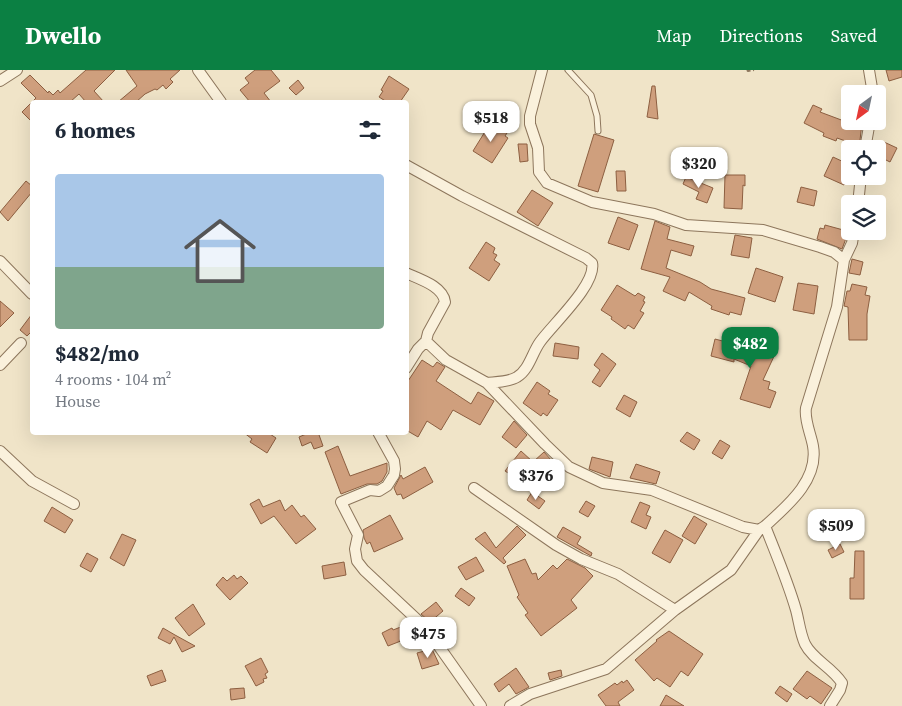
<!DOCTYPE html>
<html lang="en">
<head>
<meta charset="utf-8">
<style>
  :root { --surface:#fff; --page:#f2f2f3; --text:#1f2937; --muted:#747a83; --accent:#0b8043 }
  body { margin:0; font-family:"Source Serif 4",serif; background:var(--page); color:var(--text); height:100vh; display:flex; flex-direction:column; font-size:19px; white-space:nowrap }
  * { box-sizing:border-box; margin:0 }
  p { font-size:16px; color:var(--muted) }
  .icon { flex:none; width:28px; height:28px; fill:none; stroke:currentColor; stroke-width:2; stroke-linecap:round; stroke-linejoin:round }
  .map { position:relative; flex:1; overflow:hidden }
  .sheet { position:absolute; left:30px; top:30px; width:379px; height:335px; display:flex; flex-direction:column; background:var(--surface); border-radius:5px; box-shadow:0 5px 20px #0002 }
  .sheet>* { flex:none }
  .needle { width:32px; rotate:213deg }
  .buttons { position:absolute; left:841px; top:15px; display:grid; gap:10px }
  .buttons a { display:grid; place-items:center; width:45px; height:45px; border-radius:5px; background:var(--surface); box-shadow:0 5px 20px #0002; font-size:25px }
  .price { position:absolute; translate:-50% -42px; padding:0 11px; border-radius:10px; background:#fff; color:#222; font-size:16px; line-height:32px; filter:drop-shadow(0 1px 2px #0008) }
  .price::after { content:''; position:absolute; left:50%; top:30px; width:15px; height:11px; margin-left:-8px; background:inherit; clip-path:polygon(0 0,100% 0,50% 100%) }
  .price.selected { background:var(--accent); color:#fff }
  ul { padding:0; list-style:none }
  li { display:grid; align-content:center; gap:10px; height:265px; padding:0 25px }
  li span { display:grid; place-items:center; height:155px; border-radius:5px; color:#555 }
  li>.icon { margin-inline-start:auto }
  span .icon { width:90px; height:90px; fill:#fffc; stroke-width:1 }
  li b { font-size:21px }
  h2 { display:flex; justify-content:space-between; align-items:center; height:60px; padding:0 25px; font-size:21px }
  header { display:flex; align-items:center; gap:30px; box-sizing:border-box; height:70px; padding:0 25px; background:var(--accent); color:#fff }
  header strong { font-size:24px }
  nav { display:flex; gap:28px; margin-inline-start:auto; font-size:18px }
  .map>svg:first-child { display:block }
  .building { fill:#cf9f7d; stroke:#8d5f41 }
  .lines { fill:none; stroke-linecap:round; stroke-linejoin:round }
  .service-casing { stroke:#8d765c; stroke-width:7 }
  .minor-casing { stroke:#8d765c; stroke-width:12 }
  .path { stroke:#8d765c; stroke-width:2; stroke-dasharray:4 2.5; stroke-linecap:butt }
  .service { stroke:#faf1dc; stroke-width:5 }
  .minor { stroke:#faf1dc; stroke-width:10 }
</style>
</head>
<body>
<header>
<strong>Dwello</strong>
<nav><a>Map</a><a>Directions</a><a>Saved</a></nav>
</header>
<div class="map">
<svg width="902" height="636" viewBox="0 0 902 636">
  <rect width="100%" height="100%" fill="#f0e4c8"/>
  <path class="building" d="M86 0H115L94 21 104 32H86L79 24 70 32H32V52L22 42 36 28 21 13 30 5 48 23 49 21 53 25 58 20 60 23Z
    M126 0H180L170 9 173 12 166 19 163 15 157 20 155 19 145 24 136 32H118L137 16Z
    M255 0H271L280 11 264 23 271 32H250L240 20 249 13 245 8Z
    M886 0H902V7L889 11Z
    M389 6 409 19 400 32H387L379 27 383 21 381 20Z
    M298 10 304 18 296 25 289 18Z
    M652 16H655L658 49 647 47Z
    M813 35 822 39 820 42 844 51 862 53 860 70 857 75 837 68 836 71 823 66 824 63 804 53Z
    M491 52 507 63 505 66 508 68 492 93 473 81Z
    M594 64 614 70 598 122 578 116Z
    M884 72 897 78 890 92 878 86Z
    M518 74H527L528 91 520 92Z
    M833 87 846 93 845 96 850 99V113L846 111 844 115 824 106Z
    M616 101H625L626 121H617Z
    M725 105H745V116L743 115 742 139 724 138Z
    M686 107 713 118 707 133 696 129 699 122 683 114Z
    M26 111 32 116V122L8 151 0 142Z
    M801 117 817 121 814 136 797 132Z
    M532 120 553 133 538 156 517 142Z
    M618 147 638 155 629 180 608 173Z
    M655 151 670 157 667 169 694 176 691 186 671 180 666 198 700 212 711 219 745 228 741 245 730 242 729 245 711 239 712 236 689 222 685 231 663 221 670 207 641 199Z
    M825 155 847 161 845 171 842 179 817 169 820 158 824 159Z
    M735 165 752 168 749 188 731 185Z
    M486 172 495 178 493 183 497 185 494 190 500 194 489 211 469 198Z
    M852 189 863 192 860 205 849 203Z
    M756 198 783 207 775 232 748 223Z
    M798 213 818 216 814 244 793 240Z
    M852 214 867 217 865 225 870 226 867 244V270H849L848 237 844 236 847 221H850Z
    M617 215 635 226 638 223 645 227 643 231 645 232 640 241 644 243 634 259 628 255 625 259 611 249 612 247 601 240Z
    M0 231 14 243 0 257Z
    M32 244V261L27 266 20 260Z
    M715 269 749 278 752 270 776 282 763 310 770 312 768 319 776 322 770 338 740 329 751 296 734 289V292L711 286Z
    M555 273 579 277 578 289 553 286Z
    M602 283 616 294 600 317 592 312 600 300 594 295Z
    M422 290 433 297 437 292 445 297 436 311 471 334 478 322 494 331 480 355 453 340 441 360 427 351 418 367 406 360V314Z
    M537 312 550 321 548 324 558 330 547 346 543 343 541 346 523 333Z
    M624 325 637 332 630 347 616 339Z
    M514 351 527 365 516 378 502 367Z
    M243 362H267L276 368 267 383 250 372 252 369Z
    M311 362H318L323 376 314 379 311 372 302 376 299 367Z
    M687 362 700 370 694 380 680 371Z
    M720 370 730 376 722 389 712 383Z
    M338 376 350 406 387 393V402L382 411 377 414H367L341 424 325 382Z
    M521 381 533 392 544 382 552 391 535 405 526 398 519 410 505 401Z
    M592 387 613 392 610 407 589 399Z
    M636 394 660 402 656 414 630 408Z
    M425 397 433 412 403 429 401 424 397 425 394 418 401 405 403 409Z
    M532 422 545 431 539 439 527 430Z
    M259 429 263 437 280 430 285 441 292 435 301 447 304 445 316 459 296 474 274 446 261 454 250 434Z
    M586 431 595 436 588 447 579 442Z
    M640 432 650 436 646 445 651 447 646 459 631 452Z
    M52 437 73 450 65 463 44 451Z
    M390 445 403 469 374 482 370 472 367 474 364 468 363 460Z
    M694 446 707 454 695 474 682 466Z
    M517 456 526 465 503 488 506 492 504 494 475 469 485 462 496 478Z
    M563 457 581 467 577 474 592 483 591 486 557 467Z
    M665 460 683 470 670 493 652 483Z
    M122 464 136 470 124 496 110 488Z
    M840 474 844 482 832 488 828 480Z
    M855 481H864V529H850V508H854Z
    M87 483 98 489 91 502 80 496Z
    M476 487 484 501 466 510 458 497Z
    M525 489 532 504 536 503 538 510 553 495 557 499 567 489 585 498 593 506 571 530 577 538 541 566 525 545 528 543 517 527 519 525 507 496Z
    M344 492 346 505 324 509 322 496Z
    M234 505 237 509 241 506 248 513 230 530 216 515 223 507 227 511Z
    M461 518 475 528 469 536 455 526Z
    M436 532 443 541 430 552 421 544Z
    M193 534 205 554 189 566 175 548Z
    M411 553 419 561 415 563 416 565 388 576 382 563 392 558 393 560Z
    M163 558 175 565 195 576 182 582 174 567 170 574 158 568Z
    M669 561 703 584 688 606 681 601 670 617 657 608 654 611 635 590 657 571 656 570Z
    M432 579 439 594 422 599 417 583Z
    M261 588 268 602 265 604 267 608 263 609 264 612 256 616 245 596Z
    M516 598 529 617 516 624 509 614 499 622 494 614Z
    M162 600 166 611 151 616 147 606Z
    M561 600 562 606 550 610 548 603Z
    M807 601 832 618 821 634 810 626 807 629 793 619Z
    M627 610 634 620 618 632 620 636H606L598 625 615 613 617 615 622 611 623 613Z
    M780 616 792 624 787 632 775 623Z
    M244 618 245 628 231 630 230 619Z
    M666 625 684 636H660Z"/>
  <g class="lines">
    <g class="service-casing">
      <path id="service" d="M568 0 591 25 597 46 598 61"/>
    </g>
    <g class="minor-casing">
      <path id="minor" d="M198 0 221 32
        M542 0 530 46V54L538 78 539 102 547 113 592 132 654 144 686 155 763 160 820 177 834 182 844 190
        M869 0 873 24
        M0 11 17 0
        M865 79 870 51
        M406 95 462 126 586 188 592 193C597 214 552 255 540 272 532 283 529 300 517 307 509 312 496 312 487 313
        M858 134 861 106
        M0 191 32 224
        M406 203C419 209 443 216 445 232L428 263 426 271 446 290 487 313 545 374 569 397 603 413 652 420 743 457 759 460
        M0 295 21 273
        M406 298 418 279 426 271
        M378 362 394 391 395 399 394 405 387 416 379 421 370 420 341 432 358 465 355 479 357 491 364 500 426 558 481 636
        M0 381 32 411 74 434
        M474 418 556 475 581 489 618 504 675 540
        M765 456C776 484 788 512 796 540 799 551 800 563 805 574 813 590 832 597 842 613L840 620 830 636
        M510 636 530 624 606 599 675 540 731 500 759 460 765 456C787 436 819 410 813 376 811 364 804 350 806 338L837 237 844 190 852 173 854 161"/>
    </g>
    <path class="path" d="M747 0 748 1 754 0"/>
    <use href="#service" class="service"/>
    <use href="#minor" class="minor"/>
  </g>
</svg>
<div class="buttons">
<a><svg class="needle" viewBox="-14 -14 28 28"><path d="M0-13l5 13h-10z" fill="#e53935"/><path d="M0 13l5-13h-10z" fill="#747a83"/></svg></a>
<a><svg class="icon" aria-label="locate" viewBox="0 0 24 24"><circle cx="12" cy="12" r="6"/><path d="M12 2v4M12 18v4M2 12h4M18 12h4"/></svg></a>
<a><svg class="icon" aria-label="layers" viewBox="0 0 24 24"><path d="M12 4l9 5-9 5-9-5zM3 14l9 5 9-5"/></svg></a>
</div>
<b class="price" style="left:491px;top:73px">$518</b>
<b class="price" style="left:699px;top:119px">$320</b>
<b class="price selected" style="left:750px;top:299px">$482</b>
<b class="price" style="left:536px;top:431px">$376</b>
<b class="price" style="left:836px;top:481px">$509</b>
<b class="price" style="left:428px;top:589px">$475</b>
<section class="sheet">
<h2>6 homes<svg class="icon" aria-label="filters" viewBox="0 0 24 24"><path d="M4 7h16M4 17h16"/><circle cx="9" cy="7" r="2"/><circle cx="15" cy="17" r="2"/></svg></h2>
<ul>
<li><span style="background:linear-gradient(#a9c7e8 60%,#7fa58c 0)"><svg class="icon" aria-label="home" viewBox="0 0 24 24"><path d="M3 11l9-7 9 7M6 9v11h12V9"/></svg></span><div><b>$482/mo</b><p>4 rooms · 104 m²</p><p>House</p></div></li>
</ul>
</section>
</div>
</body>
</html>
